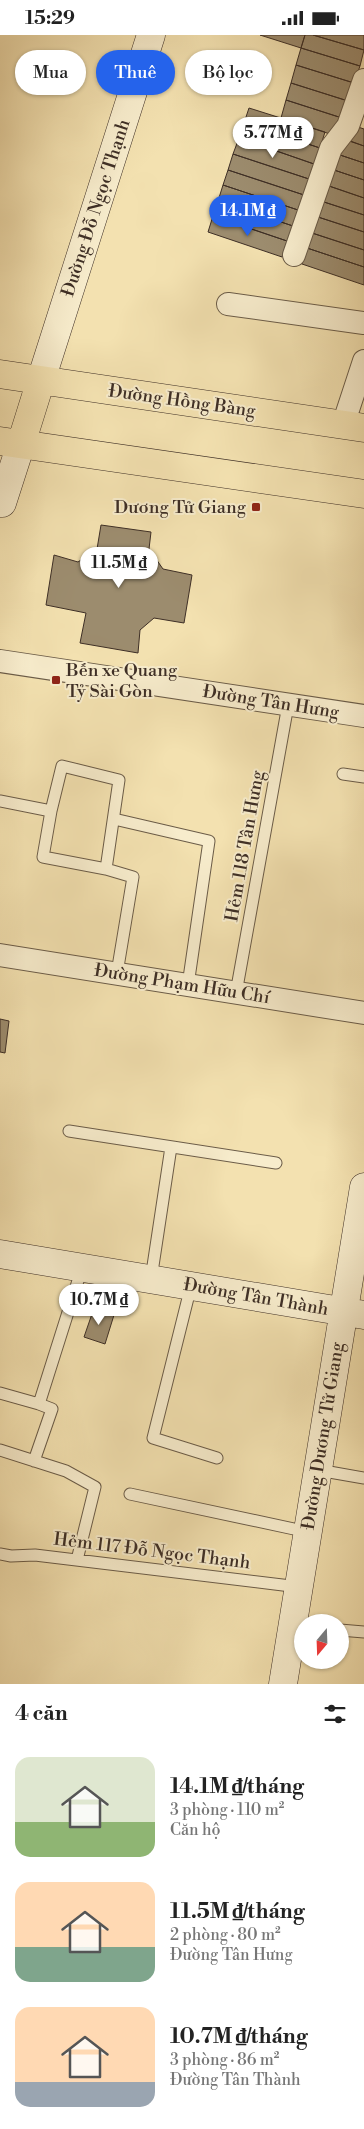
<!DOCTYPE html>
<html lang="vi">
<head>
<meta charset="utf-8">
<style>
  :root { --surface:#fff; --page:#f2f2f2; --text:#222; --muted:#767676; --accent:#2563eb }
  body { margin:0; font-family:"Libre Bodoni",serif; background:var(--page); color:var(--text); height:100vh; display:flex; flex-direction:column; font-size:19px; white-space:nowrap }
  * { box-sizing:border-box; margin:0 }
  p { font-size:16px; color:var(--muted) }
  .icon { flex:none; width:28px; height:28px; fill:none; stroke:currentColor; stroke-width:2; stroke-linecap:round; stroke-linejoin:round }
  .map { position:relative; height:1649px; overflow:hidden }
  .sheet { display:flex; flex-direction:column; background:var(--surface); flex:1 }
  .sheet>* { flex:none }
  .banner { position:absolute; left:15px; top:15px; width:335px; height:45px; display:flex; gap:10px }
  .needle { width:32px; rotate:199deg }
  .buttons { position:absolute; left:294px; top:1579px; display:grid; gap:10px }
  .buttons a { display:grid; place-items:center; width:55px; height:55px; border-radius:50%; background:var(--surface); box-shadow:0 1px 4px #0004; font-size:25px }
  .price { position:absolute; translate:-50% -42px; padding:0 11px; border-radius:18px; background:#fff; color:#222; font-size:16px; line-height:32px; filter:drop-shadow(0 1px 2px #0008) }
  .price::after { content:''; position:absolute; left:50%; top:30px; width:15px; height:11px; margin-left:-8px; background:inherit; clip-path:polygon(0 0,100% 0,50% 100%) }
  .price.current { background:var(--accent); color:#fff }
  ul { padding:0; list-style:none }
  li { display:flex; align-items:center; gap:15px; height:125px; padding:0 15px }
  li span { display:grid; place-items:center; flex:none; width:140px; height:100px; border-radius:15px; color:#555 }
  li>.icon { margin-inline-start:auto }
  span .icon { width:60px; height:60px; fill:#fffc; stroke-width:1 }
  li b { font-size:21px }
  h2 { display:flex; justify-content:space-between; align-items:center; height:60px; padding:0 15px; font-size:21px }
  .tag { padding:0 18px; border-radius:22px; background:var(--surface); box-shadow:0 1px 4px #0004; font-size:18px; line-height:45px }
  .tag.current { background:var(--accent); color:#fff }
  .status { display:flex; justify-content:space-between; align-items:center; height:35px; padding:0 25px; background:var(--surface); direction:ltr }
  .status svg { height:14px; fill:currentColor }
  .map>svg:first-child { display:block }
  .building { fill:#9c8c6e; stroke:#3e2f26 }
  .lines { fill:none; stroke-linecap:round; stroke-linejoin:round }
  .lane-casing { stroke:#6b5c48; stroke-width:13 }
  .street-casing { stroke:#6b5c48; stroke-width:24 }
  .secondary-casing { stroke:#3e2f26; stroke-width:29 }
  .primary-casing { stroke:#3e2f26; stroke-width:29 }
  .lane { stroke:#f7eccc; stroke-width:11 }
  .street { stroke:#f7eccc; stroke-width:22 }
  .secondary { stroke:#f7eccc; stroke-width:28 }
  .primary { stroke:#f3e1b0; stroke-width:28 }
  .poi-dot { fill:#8f2418; stroke:#f7eccc; stroke-width:2 }
  .labels { text-anchor:middle; dominant-baseline:central; stroke-width:4; stroke-linejoin:round; paint-order:stroke }
  .street-label { font-size:18px; fill:#3e2f26; stroke:#f7eccc }
  .poi-label { font-size:18px; fill:#3e2f26; stroke:#f7eccc; text-anchor:end }
</style>
</head>
<body>
<div class="status"><b>15:29</b><svg viewBox="0 0 49 12"><path d="M0 12V9h3v3zM5 12V6h3v6zM10 12V3h3v9zM15 12V0h3v12zM26 1h20v11H26zM47 4h2v5h-2z"/></svg></div>
<div class="map">
<svg width="364" height="1649" viewBox="0 0 364 1649">
  <rect width="100%" height="100%" fill="#f3e1b0"/>
  <filter id="stains"><feTurbulence type="fractalNoise" baseFrequency=".004" numOctaves="4"/><feColorMatrix values="0 0 0 0 .2 0 0 0 0 .09 0 0 0 0 .02 0 0 0 .5 -.17"/></filter>
  <radialGradient id="worn" r=".72"><stop offset=".6" stop-color="#630" stop-opacity="0"/><stop offset="1" stop-color="#630" stop-opacity=".3"/></radialGradient>
  <path class="building" d="M260 0H305L301 13Z
    M305 0H313L364 15 360 31 301 13Z
    M313 0H364V15Z
    M301 13 360 31 354 48 296 30Z
    M296 30 354 48 348 66 291 48Z
    M291 48 348 66 342 83 286 65Z
    M286 65 342 83 336 101 281 83Z
    M249 73 325 97 320 113 244 88Z
    M244 88 320 113 314 129 239 103Z
    M355 91 364 94V111L349 106Z
    M239 103 314 129 309 144 233 119Z
    M345 104 364 111V128L340 120Z
    M233 119 309 144 304 160 228 135Z
    M340 120 364 128V145L334 135Z
    M228 135 304 160 298 175 223 150Z
    M334 135 364 145V163L329 151Z
    M223 150 298 175 293 191 218 166Z
    M329 151 364 163V180L324 167Z
    M218 166 293 191 287 206 213 181Z
    M324 167 364 180V197L318 182Z
    M213 181 287 206 282 222 208 197Z
    M318 182 364 197V215L312 198Z
    M312 198 364 215V232L307 213Z
    M307 213 364 232V250L302 229Z
    M101 490 151 497 149 514 163 534 192 540 184 588 154 583 140 595 138 618 80 608 86 578 46 570 54 520 78 527 97 514Z
    M0 984 9 986 5 1018 0 1017Z
    M94 1273 114 1280 105 1309 84 1302Z"/>
  <g class="lines">
    <g class="lane-casing">
      <path id="lane" d="M62 731 119 745 106 834 43 822 51 776Z
        M343 739 364 742
        M0 766 51 776
        M114 784 209 806 188 950
        M106 834 133 842 117 938
        M236 958 288 670
        M69 1096 276 1128
        M151 1244 171 1112
        M191 1251 153 1403 217 1423
        M0 1358 39 1369
        M0 1415 66 1436 95 1452 77 1525
        M34 1426 52 1374 39 1369 82 1233
        M318 1435 364 1443
        M130 1459 308 1497
        M0 1519 11 1521 35 1520 299 1552
        M340 1595 364 1597"/>
    </g>
    <g class="street-casing">
      <path id="street" d="M294 220 331 113 348 91 364 45
        M228 269 364 288
        M343 390 364 326
        M0 626 364 681
        M0 920 364 978"/>
    </g>
    <g class="secondary-casing">
      <path id="secondary" d="M41 345 151 0
        M2 468 21 409
        M0 1219 364 1280
        M283 1649 364 1152"/>
    </g>
    <g class="primary-casing">
      <path id="primary" d="M0 339 364 393
        M0 406 364 459
        M21 409 41 345"/>
    </g>
    <use href="#lane" class="lane"/>
    <use href="#street" class="street"/>
    <use href="#secondary" class="secondary"/>
    <use href="#primary" class="primary"/>
  </g>
  <g class="poi-dot">
    <rect x="251" y="467" width="10" height="10" rx="2.5"/>
    <rect x="51" y="640" width="10" height="10" rx="2.5"/>
  </g>
  <g class="labels">
    <g class="street-label">
      <text transform="translate(96 173) rotate(-72)">Đường Đỗ Ngọc Thạnh</text>
      <text transform="translate(182 366) rotate(8)">Đường Hồng Bàng</text>
      <text transform="translate(271 667) rotate(9)">Đường Tân Hưng</text>
      <text transform="translate(245 811) rotate(-80)">Hẻm 118 Tân Hưng</text>
      <text transform="translate(182 949) rotate(9)">Đường Phạm Hữu Chí</text>
      <text transform="translate(256 1262) rotate(10)">Đường Tân Thành</text>
      <text transform="translate(323 1401) rotate(-81)">Đường Dương Tử Giang</text>
      <text transform="translate(152 1516) rotate(7)">Hẻm 117 Đỗ Ngọc Thạnh</text>
    </g>
    <g class="poi-label">
      <text x="246" y="472">Dương Tử Giang</text>
      <text x="66" y="635" text-anchor="start">Bến xe Quang<tspan x="66" dy="21">Tỷ Sài Gòn</tspan></text>
    </g>
  </g>
  <rect width="100%" height="100%" filter="url(#stains)"/>
  <rect width="100%" height="100%" fill="url(#worn)"/>
</svg>
<div class="buttons">
<a><svg class="needle" viewBox="-14 -14 28 28"><path d="M0-13l5 13h-10z" fill="#e53935"/><path d="M0 13l5-13h-10z" fill="#767676"/></svg></a>
</div>
<b class="price" style="left:273px;top:124px">5.77M ₫</b>
<b class="price current" style="left:248px;top:202px">14.1M ₫</b>
<b class="price" style="left:119px;top:554px">11.5M ₫</b>
<b class="price" style="left:99px;top:1291px">10.7M ₫</b>
<div class="banner">
<a class="tag">Mua</a>
<a class="tag current">Thuê</a>
<a class="tag">Bộ lọc</a>
</div>
</div>
<section class="sheet">
<h2>4 căn<svg class="icon" aria-label="filters" viewBox="0 0 24 24"><path d="M4 7h16M4 17h16"/><circle cx="9" cy="7" r="2"/><circle cx="15" cy="17" r="2"/></svg></h2>
<ul>
<li><span style="background:linear-gradient(#dfe7d0 65%,#8fb573 0)"><svg class="icon" aria-label="home" viewBox="0 0 24 24"><path d="M3 11l9-7 9 7M6 9v11h12V9"/></svg></span><div><b>14.1M ₫/tháng</b><p>3 phòng · 110 m²</p><p>Căn hộ</p></div></li>
<li><span style="background:linear-gradient(#ffd9b3 65%,#7fa58c 0)"><svg class="icon" aria-label="home" viewBox="0 0 24 24"><path d="M3 11l9-7 9 7M6 9v11h12V9"/></svg></span><div><b>11.5M ₫/tháng</b><p>2 phòng · 80 m²</p><p>Đường Tân Hưng</p></div></li>
<li><span style="background:linear-gradient(#ffd9b3 75%,#9aa5b1 0)"><svg class="icon" aria-label="home" viewBox="0 0 24 24"><path d="M3 11l9-7 9 7M6 9v11h12V9"/></svg></span><div><b>10.7M ₫/tháng</b><p>3 phòng · 86 m²</p><p>Đường Tân Thành</p></div></li>
</ul>
</section>
</body>
</html>
